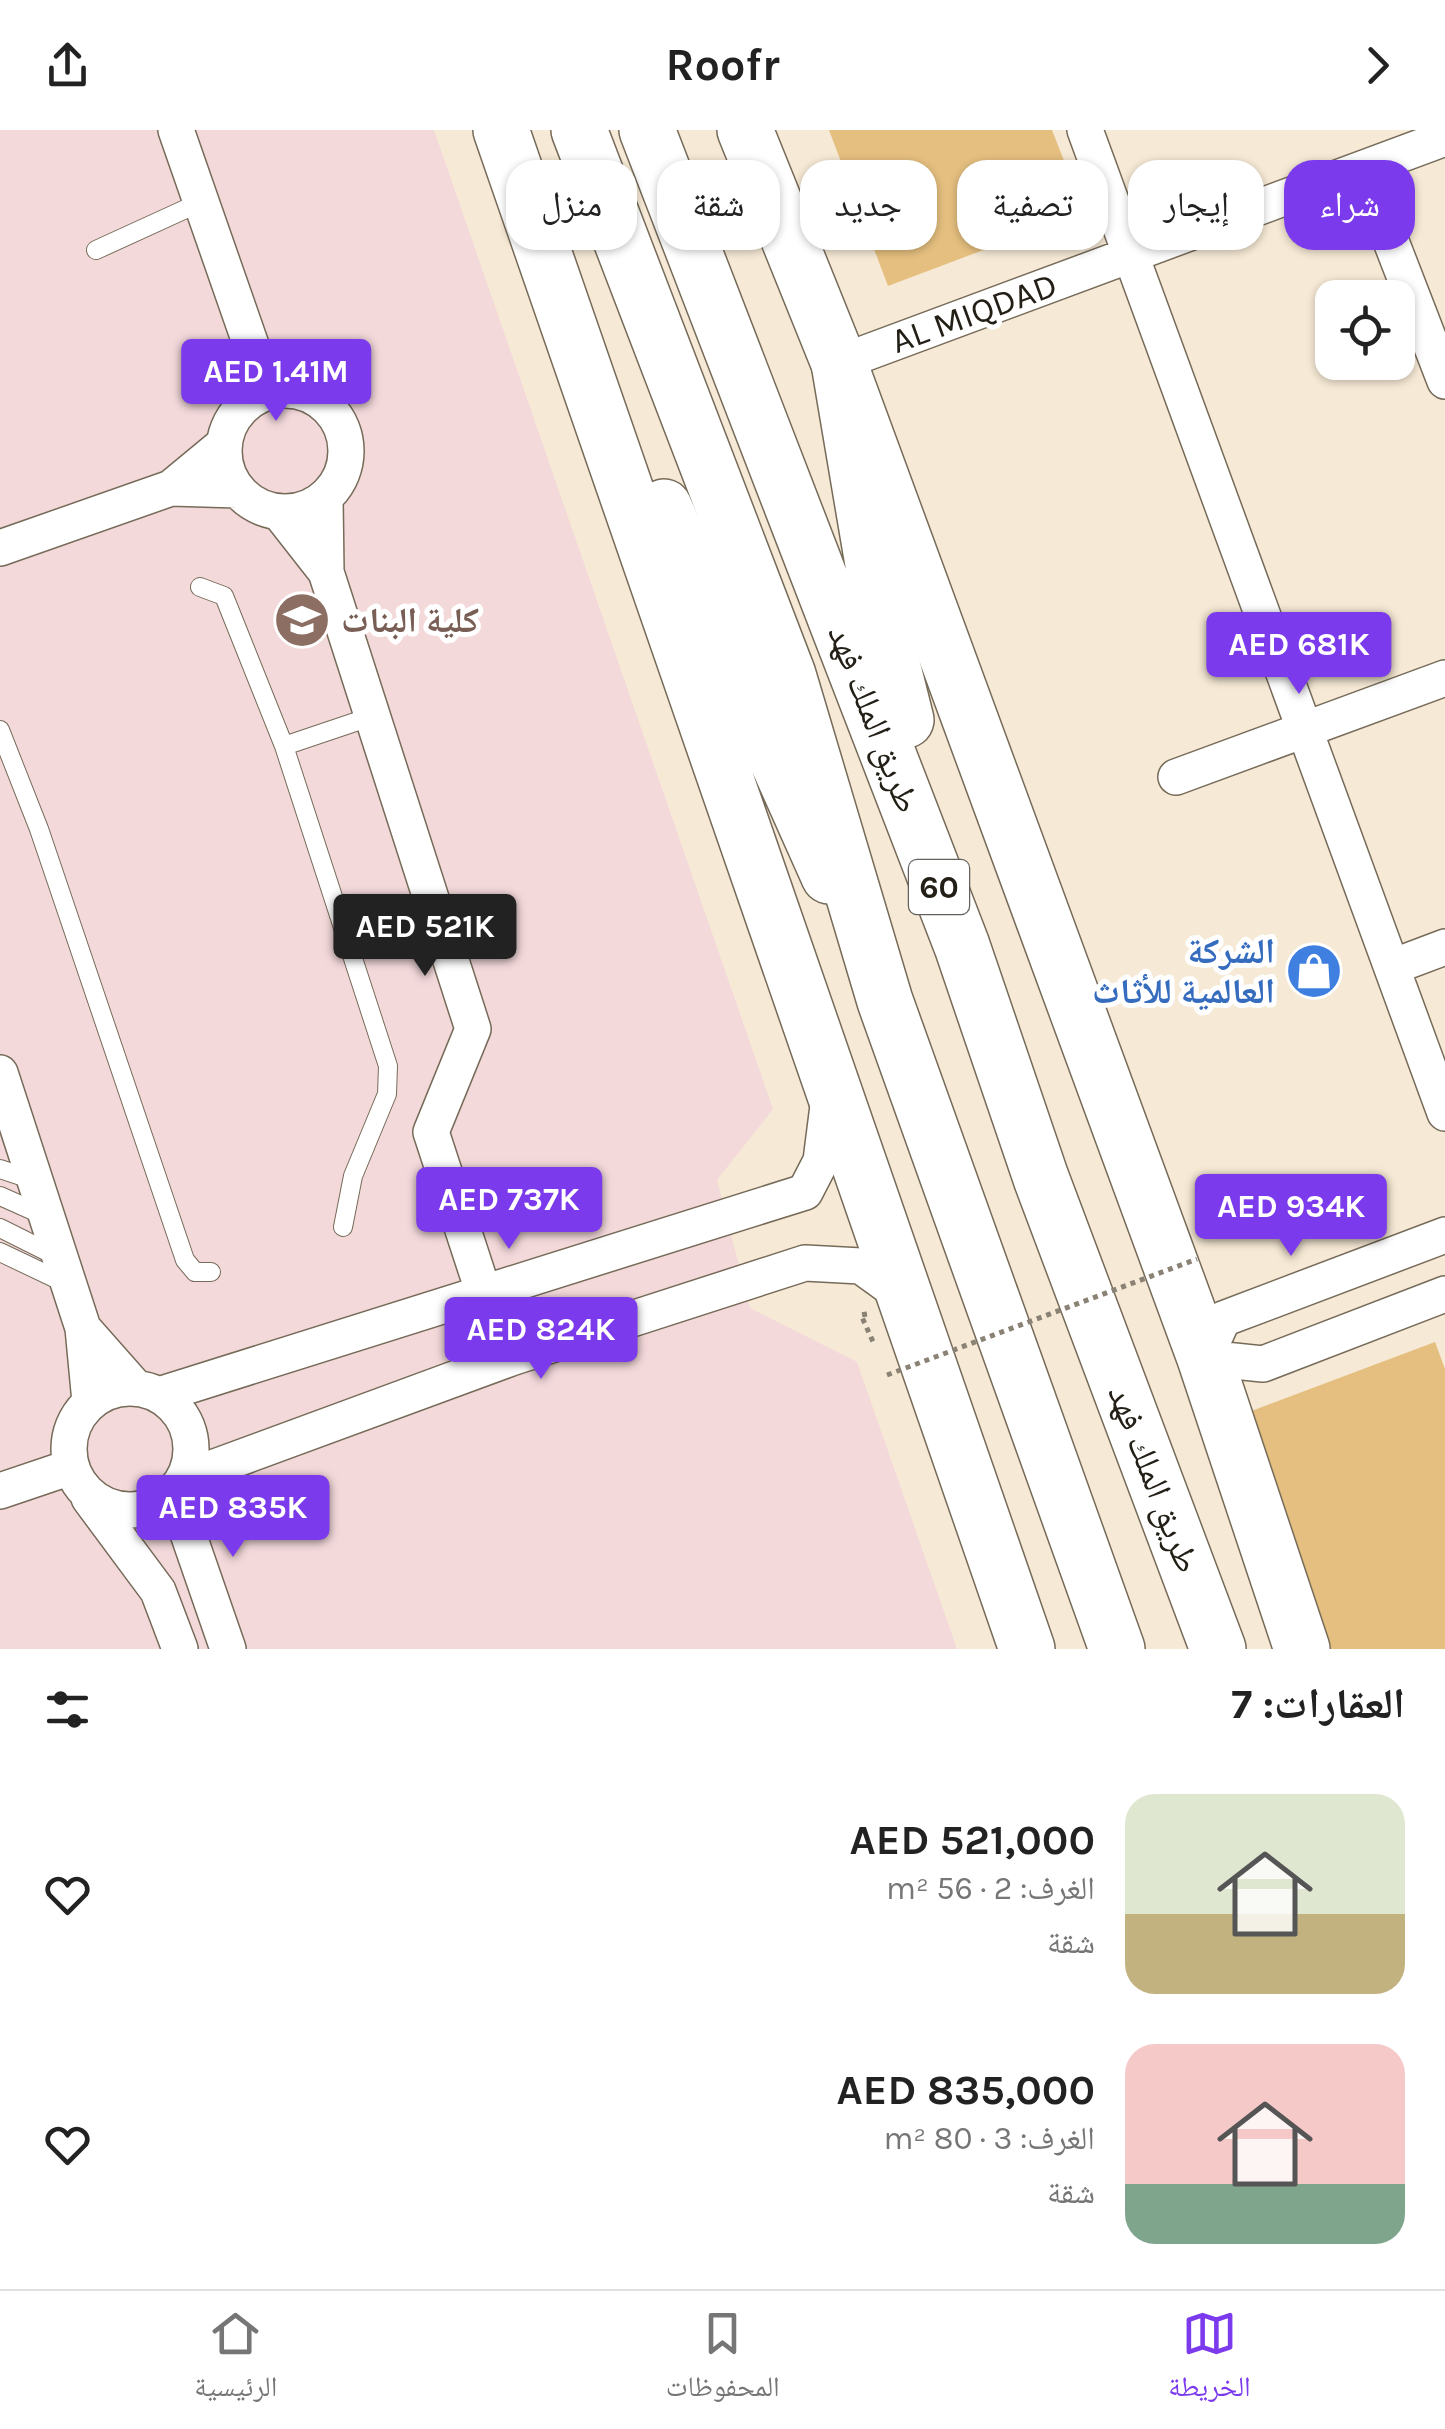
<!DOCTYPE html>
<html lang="ar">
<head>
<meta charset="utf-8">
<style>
  :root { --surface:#fff; --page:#f2f2f2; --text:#222; --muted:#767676; --line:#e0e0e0; --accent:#7c3aed }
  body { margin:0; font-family:Karla,"Noto Naskh Arabic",sans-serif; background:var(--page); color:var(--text); direction:rtl; height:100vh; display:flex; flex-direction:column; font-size:38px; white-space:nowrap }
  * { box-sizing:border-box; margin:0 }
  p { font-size:32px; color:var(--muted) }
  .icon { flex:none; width:55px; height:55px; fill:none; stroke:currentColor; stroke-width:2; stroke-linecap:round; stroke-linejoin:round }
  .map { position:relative; height:1519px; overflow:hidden; direction:ltr }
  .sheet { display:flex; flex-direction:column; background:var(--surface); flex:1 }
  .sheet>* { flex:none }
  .hud { position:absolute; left:30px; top:30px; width:1385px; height:90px; direction:rtl; display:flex; gap:20px }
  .buttons { position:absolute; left:1315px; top:150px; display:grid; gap:20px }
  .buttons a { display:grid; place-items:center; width:100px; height:100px; border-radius:20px; background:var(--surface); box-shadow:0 2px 8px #0004; font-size:50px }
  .price { position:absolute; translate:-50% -85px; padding:0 22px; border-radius:10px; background:var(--accent); color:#fff; font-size:32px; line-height:65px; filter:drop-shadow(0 2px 5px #0008) }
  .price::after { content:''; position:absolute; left:50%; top:60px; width:30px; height:22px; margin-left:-15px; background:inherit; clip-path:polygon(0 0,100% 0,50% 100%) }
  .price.current { background:#222; color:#fff }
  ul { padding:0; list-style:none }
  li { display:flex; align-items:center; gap:30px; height:250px; padding:0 40px }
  li span { display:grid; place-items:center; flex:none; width:280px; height:200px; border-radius:30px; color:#555 }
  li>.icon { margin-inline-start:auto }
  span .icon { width:120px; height:120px; fill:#fffc; stroke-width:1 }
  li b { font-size:42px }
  h2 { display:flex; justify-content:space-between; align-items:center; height:120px; padding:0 40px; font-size:42px }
  .tag { padding:0 35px; border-radius:30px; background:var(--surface); box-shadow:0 2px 8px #0004; font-size:35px; line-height:90px }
  .tag.current { background:var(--accent); color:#fff }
  header { display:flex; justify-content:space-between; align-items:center; height:130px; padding:0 40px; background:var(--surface); font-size:45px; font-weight:700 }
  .menu { display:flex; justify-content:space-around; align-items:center; height:140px; border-top:2px solid var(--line); background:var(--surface); font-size:28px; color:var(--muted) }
  .menu a { display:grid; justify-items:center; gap:5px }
  .menu .current { color:var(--accent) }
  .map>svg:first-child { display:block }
  .education { fill:#f4d9db }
  .building { fill:#e5bf7f }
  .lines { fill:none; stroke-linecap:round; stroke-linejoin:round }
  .service-casing { stroke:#766b59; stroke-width:20 }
  .minor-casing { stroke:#766b59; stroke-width:38 }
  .primary-casing { stroke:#766b59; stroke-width:58 }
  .trunk-casing { stroke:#766b59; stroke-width:58 }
  .path { stroke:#8a8274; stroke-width:5; stroke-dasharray:5 5; stroke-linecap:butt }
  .service { stroke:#fff; stroke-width:18 }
  .minor { stroke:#fff; stroke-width:35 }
  .primary { stroke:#fff; stroke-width:55 }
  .trunk { stroke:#fff; stroke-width:55 }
  .path-bridge { stroke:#8a8274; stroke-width:5; stroke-dasharray:5 5; stroke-linecap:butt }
  .labels { text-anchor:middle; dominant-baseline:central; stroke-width:10; stroke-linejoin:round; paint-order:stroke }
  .shield { fill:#fff; stroke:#65625d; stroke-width:2.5 }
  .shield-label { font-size:32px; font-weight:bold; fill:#231f17 }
  .street-label { font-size:35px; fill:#231f17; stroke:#fff }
  .education-label { font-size:35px; font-weight:bold; fill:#785e54; stroke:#fff; text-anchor:start }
  .shop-label { font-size:35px; font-weight:bold; fill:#366cbe; stroke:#fff; text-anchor:end }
</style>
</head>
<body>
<header><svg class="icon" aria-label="forward" viewBox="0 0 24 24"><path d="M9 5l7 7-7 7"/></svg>Roofr<svg class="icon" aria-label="share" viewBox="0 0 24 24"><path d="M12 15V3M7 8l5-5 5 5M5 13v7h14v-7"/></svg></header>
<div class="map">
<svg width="1445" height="1519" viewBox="0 0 1445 1519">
  <rect width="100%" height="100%" fill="#f6e9d5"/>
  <path class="education" d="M0 0H434L773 979 717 1050 750 1178 857 1232 957 1519H0Z"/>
  <path class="building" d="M829 0H1052L1084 82 888 156Z
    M1435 1212 1445 1239V1519H1326L1238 1286Z"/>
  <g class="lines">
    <g class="service-casing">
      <path id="service" d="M96 120 201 72
        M200 457 224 466 284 616 388 936 387 964 353 1046 343 1097
        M0 600 39 699 185 1130 195 1142H211
        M284 616 373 586
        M345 804 433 770
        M0 1039 36 1051
        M0 1066 45 1086
        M0 1098 58 1127
        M0 1122 67 1154"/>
    </g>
    <g class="minor-casing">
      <path id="minor" d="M176 0 252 218
        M1085 0 1445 983
        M1363 39 1445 251
        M839 233 1445 8
        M224 321a61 61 0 1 1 122 0a61 61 0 1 1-122 0Z
        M223 315 171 358 238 360
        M279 382 326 442 325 368
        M0 418 171 358
        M326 442 473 899 431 1002 484 1164 514 1227
        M1176 647 1445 548
        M1392 837 1445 817
        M0 943 83 1198
        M1445 1105 1223 1189 1205 1228 1263 1234 1445 1164
        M69 1319a61 61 0 1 1 122 0a61 61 0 1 1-122 0Z
        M159 1265 805 1062 821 1031 829 968
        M90 1272 83 1198 136 1258
        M0 1361 71 1337
        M89 1368 158 1461 180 1519
        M228 1519 183 1389 185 1348 514 1227 805 1133 861 1136 904 1167"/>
    </g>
    <g class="primary-casing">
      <path id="primary" d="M501 0 1027 1519
        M745 0 839 233 1205 1228 1302 1519
        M664 377 829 746"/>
    </g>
    <g class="trunk-casing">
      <path id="trunk" d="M579 0 788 545 885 871 1117 1519
        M647 0 962 816 1041 1048 1218 1519
        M839 233 885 505 906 590"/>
    </g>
    <path class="path" d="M867 1184 861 1185 874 1214"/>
    <use href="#service" class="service"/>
    <use href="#minor" class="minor"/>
    <use href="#primary" class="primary"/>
    <use href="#trunk" class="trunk"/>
    <path class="path-bridge" d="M887 1245 1197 1129"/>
  </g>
  <defs>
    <g id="university-disc" transform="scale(2.875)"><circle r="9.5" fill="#8d6e63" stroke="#fff"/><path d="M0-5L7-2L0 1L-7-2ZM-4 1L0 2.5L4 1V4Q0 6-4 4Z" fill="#fff"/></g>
    <g id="shop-disc" transform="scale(2.875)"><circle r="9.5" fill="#3f7fe0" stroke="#fff"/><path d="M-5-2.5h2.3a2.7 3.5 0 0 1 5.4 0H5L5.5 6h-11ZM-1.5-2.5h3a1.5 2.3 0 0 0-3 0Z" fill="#fff"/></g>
  </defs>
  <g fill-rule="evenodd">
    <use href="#university-disc" x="302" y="490"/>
    <use href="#shop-disc" x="1314" y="841"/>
  </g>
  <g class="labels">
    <rect class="shield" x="909" y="730" width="60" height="54" rx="8"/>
    <g class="shield-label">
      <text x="939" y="757">60</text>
    </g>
    <g class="street-label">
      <text transform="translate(974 183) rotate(-20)">AL MIQDAD</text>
      <text transform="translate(874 589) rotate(69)">طريق الملك فهد</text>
      <text transform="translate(1154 1349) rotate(69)">طريق الملك فهد</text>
    </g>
    <g class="education-label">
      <text x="341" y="490">كلية البنات</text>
    </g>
    <g class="shop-label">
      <text x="1275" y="821">الشركة<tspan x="1275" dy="40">العالمية للأثاث</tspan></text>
    </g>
  </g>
</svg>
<div class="buttons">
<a><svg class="icon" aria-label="locate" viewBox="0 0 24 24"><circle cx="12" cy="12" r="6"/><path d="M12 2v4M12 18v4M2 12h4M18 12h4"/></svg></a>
</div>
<b class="price" style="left:276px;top:294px">AED 1.41M</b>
<b class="price" style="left:1299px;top:567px">AED 681K</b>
<b class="price current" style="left:425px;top:849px">AED 521K</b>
<b class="price" style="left:509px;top:1122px">AED 737K</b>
<b class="price" style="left:1291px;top:1129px">AED 934K</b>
<b class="price" style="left:541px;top:1252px">AED 824K</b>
<b class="price" style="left:233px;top:1430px">AED 835K</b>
<div class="hud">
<a class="tag current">شراء</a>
<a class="tag">إيجار</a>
<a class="tag">تصفية</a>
<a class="tag">جديد</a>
<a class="tag">شقة</a>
<a class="tag">منزل</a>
</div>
</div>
<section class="sheet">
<h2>العقارات: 7<svg class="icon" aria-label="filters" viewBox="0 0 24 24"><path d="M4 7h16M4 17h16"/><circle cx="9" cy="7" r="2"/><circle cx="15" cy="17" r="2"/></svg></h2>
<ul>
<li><span style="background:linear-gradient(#dfe7d0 60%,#c2b280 0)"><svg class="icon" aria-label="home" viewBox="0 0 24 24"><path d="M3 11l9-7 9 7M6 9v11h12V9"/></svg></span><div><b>AED 521,000</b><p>الغرف: 2 · 56 m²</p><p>شقة</p></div><svg class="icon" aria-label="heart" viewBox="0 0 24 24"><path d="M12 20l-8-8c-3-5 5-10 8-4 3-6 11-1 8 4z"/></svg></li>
<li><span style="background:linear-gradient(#f6c9c9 70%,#7fa58c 0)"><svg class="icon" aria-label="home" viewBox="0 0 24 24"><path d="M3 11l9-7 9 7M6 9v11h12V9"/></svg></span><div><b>AED 835,000</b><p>الغرف: 3 · 80 m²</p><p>شقة</p></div><svg class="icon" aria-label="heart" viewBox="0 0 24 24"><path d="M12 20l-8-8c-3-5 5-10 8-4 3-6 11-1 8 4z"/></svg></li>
</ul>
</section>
<nav class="menu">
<a class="current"><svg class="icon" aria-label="map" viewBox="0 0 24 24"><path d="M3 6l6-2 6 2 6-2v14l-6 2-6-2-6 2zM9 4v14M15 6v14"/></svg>الخريطة</a>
<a><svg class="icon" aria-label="saved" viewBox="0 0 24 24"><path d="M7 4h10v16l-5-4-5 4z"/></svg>المحفوظات</a>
<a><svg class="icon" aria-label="home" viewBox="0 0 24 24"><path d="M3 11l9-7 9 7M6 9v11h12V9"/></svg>الرئيسية</a>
</nav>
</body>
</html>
